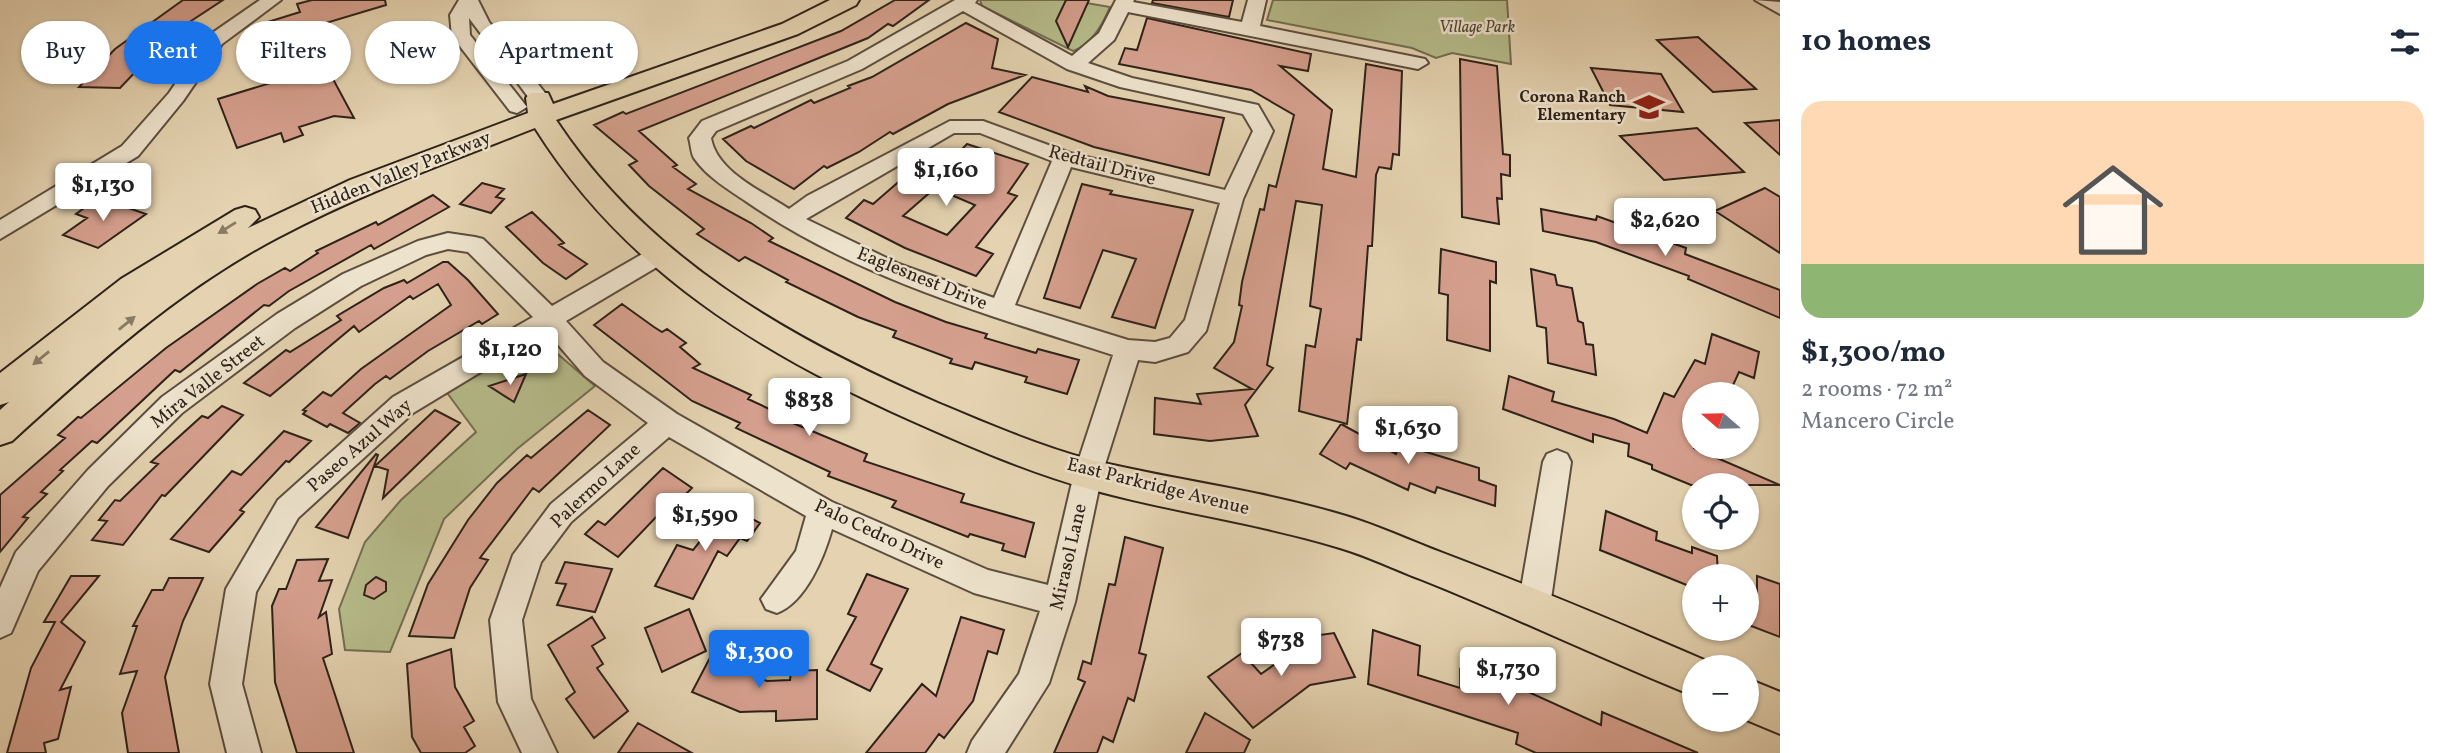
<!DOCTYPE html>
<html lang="en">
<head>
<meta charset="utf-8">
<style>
  :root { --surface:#fff; --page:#f6f6f7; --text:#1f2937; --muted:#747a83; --line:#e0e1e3; --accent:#1a73e8 }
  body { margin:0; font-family:Vollkorn,serif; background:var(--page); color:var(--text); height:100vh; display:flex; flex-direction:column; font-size:26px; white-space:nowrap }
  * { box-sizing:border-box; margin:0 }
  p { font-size:23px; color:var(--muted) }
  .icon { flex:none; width:38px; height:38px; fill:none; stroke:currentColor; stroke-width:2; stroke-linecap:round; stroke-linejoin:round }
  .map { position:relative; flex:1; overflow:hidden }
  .drawer { display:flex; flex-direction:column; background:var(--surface); width:665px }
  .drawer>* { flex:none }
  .banner { position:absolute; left:21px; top:21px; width:665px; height:63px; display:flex; gap:14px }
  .needle { width:46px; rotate:290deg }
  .buttons { position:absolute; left:1682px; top:382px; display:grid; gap:14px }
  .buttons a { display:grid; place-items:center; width:77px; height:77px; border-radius:50%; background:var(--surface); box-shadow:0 2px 5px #0004; font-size:35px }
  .price { position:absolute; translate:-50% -60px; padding:0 16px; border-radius:7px; background:#fff; color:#222; font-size:23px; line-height:46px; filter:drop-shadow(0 2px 4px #0008) }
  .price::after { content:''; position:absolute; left:50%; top:42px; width:21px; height:16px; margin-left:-10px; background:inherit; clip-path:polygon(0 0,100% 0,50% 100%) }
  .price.current { background:var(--accent); color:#fff }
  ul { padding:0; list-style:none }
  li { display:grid; align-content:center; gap:14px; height:371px; padding:0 21px }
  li+li { border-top:2px solid var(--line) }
  li span { display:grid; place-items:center; height:217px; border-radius:21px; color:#555 }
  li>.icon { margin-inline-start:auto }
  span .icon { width:126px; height:126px; fill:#fffc; stroke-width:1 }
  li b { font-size:30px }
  h2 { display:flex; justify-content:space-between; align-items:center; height:84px; padding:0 21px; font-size:30px }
  .pill { padding:0 24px; border-radius:32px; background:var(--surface); box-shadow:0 2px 5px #0004; font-size:24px; line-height:63px }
  .pill.current { background:var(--accent); color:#fff }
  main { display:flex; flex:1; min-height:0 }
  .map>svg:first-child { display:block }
  .green { fill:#b6bb8a; stroke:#726e52; stroke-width:2 }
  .building { fill:#d59f8d; stroke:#2e2219; stroke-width:2; fill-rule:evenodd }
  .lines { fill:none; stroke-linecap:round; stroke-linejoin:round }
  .minor-casing { stroke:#5c4e3f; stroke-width:4 }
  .major-casing { stroke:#2e2219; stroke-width:4 }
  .minor { fill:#ede2cc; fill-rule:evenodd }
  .major { fill:#e4d2b0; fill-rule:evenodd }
  .oneway { fill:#897a64 }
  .labels { text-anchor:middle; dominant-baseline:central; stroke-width:5; stroke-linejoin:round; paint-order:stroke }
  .far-park-label { font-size:16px; font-style:italic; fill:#504835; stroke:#ede2cc }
  .far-poi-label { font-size:16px; font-weight:bold; fill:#2e2219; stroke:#ede2cc; text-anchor:end }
  .street-label { font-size:19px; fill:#2e2219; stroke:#ede2cc }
</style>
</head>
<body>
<main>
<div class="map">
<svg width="1780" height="753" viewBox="0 0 1780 753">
  <rect width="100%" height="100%" fill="#e4d2b0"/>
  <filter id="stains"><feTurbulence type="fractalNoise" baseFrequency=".00286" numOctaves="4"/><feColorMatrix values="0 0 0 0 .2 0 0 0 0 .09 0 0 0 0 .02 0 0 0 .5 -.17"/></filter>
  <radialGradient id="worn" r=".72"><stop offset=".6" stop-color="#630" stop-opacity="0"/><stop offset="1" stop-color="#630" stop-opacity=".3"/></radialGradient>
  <path class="green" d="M980 0H1069L1110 7C1103 24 1091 45 1073 51L982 6Z
    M1273 0H1507L1511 64 1452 53 1436 58 1412 48 1267 20Z
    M539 338 595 386 517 449 444 519 390 652 345 650 339 609 365 542 401 500 476 432 445 390Z"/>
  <path class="building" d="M183 0H223L185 25 147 67H140L120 88 79 87 115 49Z
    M312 0H385L386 5 309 28 311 31 270 43 261 24 300 12 297 4Z
    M895 0H929L893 26 888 24 868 38 639 131 677 165 673 167 696 184 688 189 751 223 773 238 769 241 895 302 946 322 987 334 985 338 1036 353 1038 349 1079 360 1067 394 1025 382 1027 377 975 362 972 369 950 363 952 359 893 337 896 331 858 317 786 282 788 280 745 257 739 261 697 234 704 229 649 186 629 165 637 161 594 125 623 112 626 114 841 31Z
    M1066 0H1089L1068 47 1056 21Z
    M1153 0H1233L1229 17 1152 3Z
    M1147 18 1311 54 1308 71 1280 66 1332 110 1323 169 1356 177 1366 64 1402 71 1399 155 1393 154 1391 169 1379 167 1376 175 1372 246H1368L1361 340 1357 339 1347 424 1299 411 1306 345 1315 347 1321 309 1310 306 1322 205 1296 201 1267 365 1273 368 1245 405 1258 436 1210 441 1154 434 1155 398 1201 404 1197 394 1252 389 1214 368 1234 342 1242 306 1239 305 1242 282 1260 209 1264 210 1269 185 1276 187 1294 115 1251 90 1119 64 1125 48 1137 50Z
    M966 23 998 39 992 68 1025 75 948 104 893 134 890 132 859 152 827 168 824 166 794 189 746 161 723 139 751 126 754 128 811 100 814 103 850 88 848 86 872 77Z
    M1698 37 1756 89 1713 92 1657 40Z
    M1460 59 1497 66 1503 154 1510 155V176L1501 174 1502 199 1497 198 1499 224 1462 217Z
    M326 66 354 118 334 116 299 127 303 135 284 142 281 133 237 148 218 99Z
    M1591 68 1661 74 1683 112 1610 105Z
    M1032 77 1088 92 1085 86 1108 96 1224 118 1209 175 1094 147 999 112Z
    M1780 120V155L1745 123Z
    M1697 128 1744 172 1664 180 1620 136Z
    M967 144 1028 164 1008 193 1017 196 976 247 993 254 976 276 905 248 846 218 864 200 873 204 903 178 909 182 926 162 944 168ZM935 188 975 205 947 235 903 216Z
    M482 183 504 189 496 197 504 199 491 213 460 204Z
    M1082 184 1112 191 1110 194 1193 210 1155 328 1112 317 1136 259 1103 250 1080 308 1044 298Z
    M1765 188 1780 197V253L1715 211Z
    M433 195 449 207 374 249 371 245 289 291 269 306 264 305 180 372 175 370 97 443 92 441 60 470 63 471 41 492 47 494 23 517 28 518 0 552V495L65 438 58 435 78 417 81 418 166 348 257 284 285 268 290 271 318 253 316 251 376 222 378 225Z
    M95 200 117 207 120 205 146 214 98 248 63 235 87 218 76 214Z
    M1541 209 1596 220 1597 216 1686 248 1685 254 1780 290V318L1688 279 1689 276 1596 242 1543 231Z
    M532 212 564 243 559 245 587 264 566 279 543 263 506 227Z
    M1441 249 1496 262V283L1490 281V351L1447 340 1448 295 1439 293Z
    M443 262H448L468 280 498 314 482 324 479 321 428 351 390 379 386 376 375 384 343 413 360 423 348 433 330 424 327 427 303 414 306 411 303 410 323 392 331 396 361 369 451 305 438 284 413 299 410 296 359 332 354 326 270 396 244 383 286 350 290 352 341 320 337 316 384 288 404 280 407 283Z
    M1531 269 1555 275 1557 285 1572 288 1578 321 1583 323 1586 344 1593 345 1596 375 1548 363 1546 328 1537 326Z
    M622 304 654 327 662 332 667 329 686 343 680 347 700 364 693 368 751 395 748 399 778 413 776 416 867 454 864 461 964 494 961 502 1034 523 1025 557 1002 550 1004 544 970 534 968 537 892 507 896 501 828 476 830 472 736 428 740 423 692 401 594 325Z
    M1712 334 1759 352 1754 378 1739 372 1729 394H1694V448L1780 485H1691L1652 469V465L1628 456 1629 444 1593 434V442L1503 409 1509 376 1554 392 1552 401 1614 419 1647 433 1664 393 1674 397 1695 360 1705 364Z
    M526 374 514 402 489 386Z
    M222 406 243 415 165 496 162 495 123 545 92 540 107 521 99 520 115 500 120 501 158 464 151 462 202 416 208 418Z
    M435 410 460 423 383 498 388 470 375 466Z
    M588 410 610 425 539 492 533 488 480 558 488 560 470 588 454 638 409 636 428 584 468 520 497 483 527 455 531 458Z
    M1341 424 1396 454 1401 439 1423 451 1479 468V480L1496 486 1495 506 1437 487 1435 493 1410 483 1408 490 1350 463 1346 469 1320 454Z
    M284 431 311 441 289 462 286 461 240 510 244 512 209 552 171 539 232 471 241 475Z
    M376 454 378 455 348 538 316 527Z
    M663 468 692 488 661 519 657 516 618 557 585 534 598 521 605 525Z
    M728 506 760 523 747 541 740 538 727 556 718 551 693 599 655 586 677 545 693 550Z
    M1606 511 1657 532 1656 540 1692 553V547L1717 556 1718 576H1694V588L1600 550Z
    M1125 537 1163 548 1139 653 1146 655 1134 701 1128 698 1113 742 1103 737 1097 753H1054L1085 682 1078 679 1083 661 1091 664 1109 584 1115 585Z
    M328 559 319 581 332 580 319 617 326 612 332 654 323 658 354 753H297L275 682 272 606 279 589H286L297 560Z
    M565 562 612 569 595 612 557 605 566 584 556 583Z
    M867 574 908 589 871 664 882 669 870 691 827 670 856 617 848 614Z
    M71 576H99L61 622 85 642 60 690 71 687 58 739 44 743 46 753H7L31 668 55 622H44Z
    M1757 576 1780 584V637L1746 624V590L1757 594Z
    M376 577 386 582V591L374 599 364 595 366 585Z
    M169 578H203L183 621 165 677 179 753H128L122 713 137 671 120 674 137 626H133L152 590H163Z
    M689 609 706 651 662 672 645 628Z
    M592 617 605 638 592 646 603 664 597 668 628 711 594 738 566 699 575 692 548 645Z
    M961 617 1004 630 997 654 988 651 973 701 944 738 939 734 925 753H866L922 684 936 696Z
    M1373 630 1420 646 1418 675 1460 688V669L1524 690 1601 725 1602 712 1698 753H1536L1516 744 1518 733 1368 684Z
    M1334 633 1355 677 1310 685 1253 728 1208 677 1242 653 1261 674 1278 662 1306 657 1298 638Z
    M451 649 455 687 474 721 464 727 475 746 465 753H421L412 737 407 664Z
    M714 650 739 660 735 667 767 681 790 680 791 671 817 670V719L776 721V711L740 712 692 692Z
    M1205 713 1250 740 1244 753H1186Z
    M638 723 692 753H618Z"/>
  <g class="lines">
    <g class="minor-casing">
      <path id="minor" d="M260 0H281L222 44 183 101 138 156 0 239V220L122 146 169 93 208 36Z
        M459 0H478L489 22 549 98 546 102H532L469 18 470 35 527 107 517 113 510 111 452 36 450 15Z
        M955 0H977L975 3 1072 56 1099 33 1116 0H1134L1133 2 1242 22 1248 0H1266L1260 26 1425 59 1428 63 1418 69 1128 12 1114 40 1088 63 1132 78 1258 105 1273 131 1243 199 1206 331 1188 352 1155 362 1138 360 1102 474 1075 602 1049 683 1005 753H967L972 741 1019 674 1040 611 974 593 832 529C824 557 806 602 777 613L766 609 761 599 796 551 806 516 669 437 571 522 541 562 522 620 531 699 557 753H522L498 702 490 620 513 555 551 504 648 423 585 376 547 332 413 413 298 518 256 592 242 684 261 753H227L210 684 226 589 278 500 393 397 533 317 468 252 448 249 426 255 361 286 295 328 182 413 108 486 38 571 11 633 0 638V588L16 552 88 470 162 397 277 314 343 274 418 241 448 233 475 237 483 239 552 306 651 249H667L671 255 667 261 566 321 603 362 677 414 832 502 988 570 1048 585 1074 474 1113 355C988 315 857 278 747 202 729 190 707 177 694 158 691 153 691 145 689 138L702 121 848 61ZM963 11 1067 69 1120 87 1243 114 1253 131 1225 190 1070 153 983 121H950L807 196 789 209C762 191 717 172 711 138L716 131 862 69ZM954 133H980L1052 161 994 298 899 264 806 219ZM1071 167 1220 203 1185 320 1170 338 1155 342 1128 340 1015 305Z
        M1755 0 1780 2V14Z
        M1557 450 1567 454 1571 462 1550 606 1545 616 1534 620 1523 616 1518 606 1543 462 1547 454Z"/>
    </g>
    <g class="major-casing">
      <path id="major" d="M830 0H859L856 5 798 34 556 120C648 259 790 339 938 403 988 424 1039 446 1091 460 1174 480 1265 491 1346 516 1379 526 1411 541 1443 553 1533 587 1621 624 1709 662L1711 667H1694V696C1602 659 1513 616 1420 579 1394 569 1367 556 1340 548 1258 523 1172 512 1089 489 1028 472 968 446 910 420 760 353 625 271 535 128 448 162 360 194 277 238 178 290 94 366 12 441L0 445V410L9 402 0 405V373L121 279 235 210 245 207 255 210 259 217 248 228 350 180 528 113 526 98 530 93H548L553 104 782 24Z
        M1746 678 1780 692V734L1744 719Z"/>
    </g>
    <use href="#minor" class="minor"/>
    <use href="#major" class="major"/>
  </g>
  <defs><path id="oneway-solid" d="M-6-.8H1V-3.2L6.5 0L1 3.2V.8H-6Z" transform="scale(1.75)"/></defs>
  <g class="oneway">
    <use href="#oneway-solid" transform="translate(227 228) rotate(148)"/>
    <use href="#oneway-solid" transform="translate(127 323) rotate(-39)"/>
    <use href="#oneway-solid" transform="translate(41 358) rotate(141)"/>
  </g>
  <defs>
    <g id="school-bare" transform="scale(2.415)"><path d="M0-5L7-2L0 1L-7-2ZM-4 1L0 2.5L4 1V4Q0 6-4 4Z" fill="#8f2418" stroke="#ede2cc" stroke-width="2.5" paint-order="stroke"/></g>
  </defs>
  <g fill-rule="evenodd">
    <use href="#school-bare" x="1649" y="107"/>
  </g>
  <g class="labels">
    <g class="far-park-label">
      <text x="1477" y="28">Village Park</text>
    </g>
    <g class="far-poi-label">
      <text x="1626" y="98">Corona Ranch<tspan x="1626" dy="18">Elementary</tspan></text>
    </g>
    <g class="street-label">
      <text transform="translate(1102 166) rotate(15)">Redtail Drive</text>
      <text transform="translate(401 173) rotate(-22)">Hidden Valley Parkway</text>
      <text transform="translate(922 279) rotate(22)">Eaglesnest Drive</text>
      <text transform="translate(208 382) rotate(-38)">Mira Valle Street</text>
      <text transform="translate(360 446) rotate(-41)">Paseo Azul Way</text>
      <text transform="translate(596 486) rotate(-43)">Palermo Lane</text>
      <text transform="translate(1158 487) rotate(14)">East Parkridge Avenue</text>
      <text transform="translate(879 535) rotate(25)">Palo Cedro Drive</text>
      <text transform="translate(1069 557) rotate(-77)">Mirasol Lane</text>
    </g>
  </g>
  <rect width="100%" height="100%" filter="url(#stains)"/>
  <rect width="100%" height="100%" fill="url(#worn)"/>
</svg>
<div class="buttons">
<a><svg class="needle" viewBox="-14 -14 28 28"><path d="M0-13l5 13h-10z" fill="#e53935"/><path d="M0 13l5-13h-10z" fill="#747a83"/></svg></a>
<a><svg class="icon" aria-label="locate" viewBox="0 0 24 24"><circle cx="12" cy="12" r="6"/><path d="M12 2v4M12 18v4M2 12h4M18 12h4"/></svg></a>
<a>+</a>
<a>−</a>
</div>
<b class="price" style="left:946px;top:208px">$1,160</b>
<b class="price" style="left:103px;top:223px">$1,130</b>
<b class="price" style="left:1665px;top:258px">$2,620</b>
<b class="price" style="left:510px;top:387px">$1,120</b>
<b class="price" style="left:809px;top:438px">$838</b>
<b class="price" style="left:1408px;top:466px">$1,630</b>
<b class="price" style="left:705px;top:553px">$1,590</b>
<b class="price" style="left:1281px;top:678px">$738</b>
<b class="price current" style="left:759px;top:690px">$1,300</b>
<b class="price" style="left:1508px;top:707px">$1,730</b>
<div class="banner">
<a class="pill">Buy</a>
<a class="pill current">Rent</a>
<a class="pill">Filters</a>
<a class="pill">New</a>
<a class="pill">Apartment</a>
</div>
</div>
<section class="drawer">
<h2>10 homes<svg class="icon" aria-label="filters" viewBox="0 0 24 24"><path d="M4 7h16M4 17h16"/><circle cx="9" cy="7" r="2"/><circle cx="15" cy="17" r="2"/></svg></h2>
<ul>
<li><span style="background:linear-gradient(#ffd9b3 75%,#8fb573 0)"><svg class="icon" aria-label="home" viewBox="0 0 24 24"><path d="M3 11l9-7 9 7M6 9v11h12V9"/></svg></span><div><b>$1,300/mo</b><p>2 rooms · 72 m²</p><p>Mancero Circle</p></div></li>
</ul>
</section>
</main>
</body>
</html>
